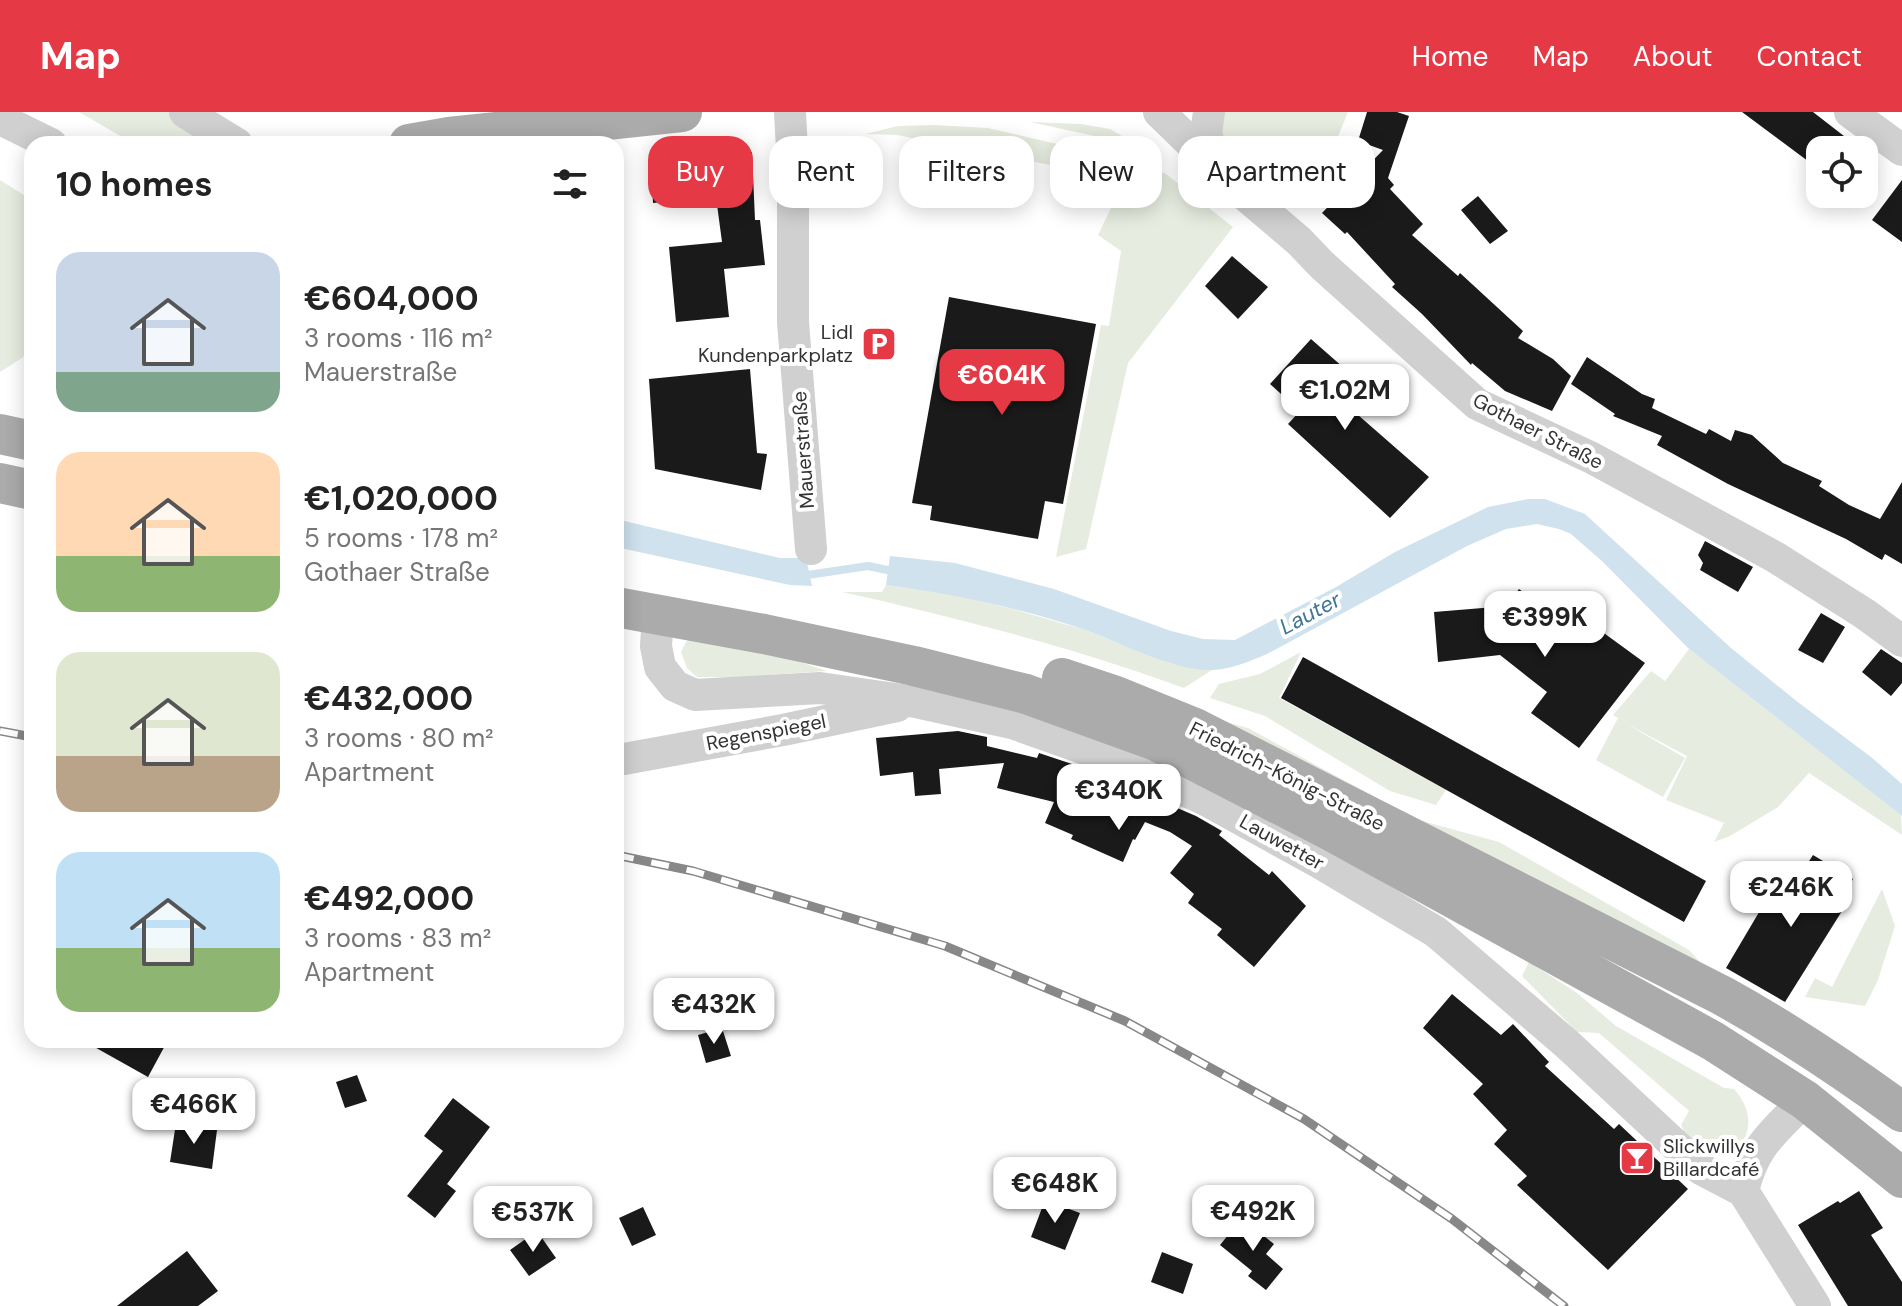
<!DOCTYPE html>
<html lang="en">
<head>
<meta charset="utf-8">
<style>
  :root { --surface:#fff; --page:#f2f2f2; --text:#222; --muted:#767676; --accent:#e63946 }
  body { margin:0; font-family:"DM Sans",sans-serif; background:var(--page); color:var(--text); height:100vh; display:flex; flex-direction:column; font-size:30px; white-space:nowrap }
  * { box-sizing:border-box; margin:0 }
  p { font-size:26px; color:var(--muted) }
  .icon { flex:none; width:44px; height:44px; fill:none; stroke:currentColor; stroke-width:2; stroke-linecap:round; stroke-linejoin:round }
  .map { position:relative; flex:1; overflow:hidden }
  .panel { position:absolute; left:24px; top:24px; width:600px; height:912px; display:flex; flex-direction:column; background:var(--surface); border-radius:24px; box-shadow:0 4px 20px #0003 }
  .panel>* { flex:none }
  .hud { position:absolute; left:648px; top:24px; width:760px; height:72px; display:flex; gap:16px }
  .fabs { position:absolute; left:1806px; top:24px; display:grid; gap:16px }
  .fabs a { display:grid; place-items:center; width:72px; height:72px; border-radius:16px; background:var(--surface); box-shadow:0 4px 20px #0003; font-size:40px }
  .price { position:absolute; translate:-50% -68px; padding:0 18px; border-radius:16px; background:#fff; color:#222; font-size:26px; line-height:52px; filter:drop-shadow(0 2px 4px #0008) }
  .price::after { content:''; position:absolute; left:50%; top:48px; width:24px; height:18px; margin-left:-12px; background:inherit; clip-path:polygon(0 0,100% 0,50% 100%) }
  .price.selected { background:var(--accent); color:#fff }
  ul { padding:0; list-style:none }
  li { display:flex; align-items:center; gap:24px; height:200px; padding:0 32px }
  li span { display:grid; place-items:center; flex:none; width:224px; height:160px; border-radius:24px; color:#555 }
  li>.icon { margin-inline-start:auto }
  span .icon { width:96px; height:96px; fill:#fffc; stroke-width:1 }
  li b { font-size:34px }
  h2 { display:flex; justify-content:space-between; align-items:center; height:96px; padding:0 32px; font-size:34px }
  .chip { padding:0 28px; border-radius:24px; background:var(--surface); box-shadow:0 4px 20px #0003; font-size:28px; line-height:72px }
  .chip.selected { background:var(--accent); color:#fff }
  header { display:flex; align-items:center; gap:48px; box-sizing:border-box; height:112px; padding:0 40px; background:var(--accent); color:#fff }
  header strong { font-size:38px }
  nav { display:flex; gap:44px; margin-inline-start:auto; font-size:28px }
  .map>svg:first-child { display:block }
  .green { fill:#e6ecdf }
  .water { fill:#cfe2ee }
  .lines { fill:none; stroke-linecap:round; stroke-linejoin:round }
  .stream { stroke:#cfe2ee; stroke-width:8 }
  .building { fill:#1a1a1a }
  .minor { stroke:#d0d0d0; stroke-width:32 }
  .major { stroke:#ababab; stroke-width:40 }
  .rail-casing { stroke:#888; stroke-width:9 }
  .rail { stroke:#fff; stroke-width:6; stroke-dasharray:18; stroke-linecap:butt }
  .labels { text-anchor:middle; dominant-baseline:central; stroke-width:8; stroke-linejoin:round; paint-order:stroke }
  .poi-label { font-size:20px; fill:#333; stroke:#fff; text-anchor:end }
  .street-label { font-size:20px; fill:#333; stroke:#fff }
  .water-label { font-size:22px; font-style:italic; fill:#3f7597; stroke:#fff }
</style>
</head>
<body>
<header>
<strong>Map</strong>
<nav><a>Home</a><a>Map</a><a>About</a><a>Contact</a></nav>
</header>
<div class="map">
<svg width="1902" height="1194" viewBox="0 0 1902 1194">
  <rect width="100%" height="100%" fill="#fff"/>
  <path class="green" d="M79 0H176L227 32H134Z
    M1221 0H1348L1314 83 1308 89H1301L1272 62 1255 70C1228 43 1220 39 1221 0Z
    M1030 10 1081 12 1110 17 1161 47 1099 25Z
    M934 13 988 16 1122 47 1106 83 1085 79 1086 60 897 23 865 22 898 14Z
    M1133 50 1166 62 1233 115 1128 251 1086 437 1056 445 1101 213 1109 214 1121 139 1098 123Z
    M0 68 32 88V235L22 246 0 260Z
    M886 473 950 481 1016 498 1085 518 1170 551 1212 558 1184 576C1071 535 959 506 842 480H882Z
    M696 523 791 547 827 559 733 565H697L687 556 681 540 686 530Z
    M1689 537 1901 703 1902 723 1809 661 1778 695 1730 724 1714 730 1724 711 1666 688 1687 644 1625 611 1685 646 1663 685 1596 648 1618 606 1613 603 1651 559 1665 569Z
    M1301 540 1279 586 1446 678 1436 693 1390 679 1265 604 1210 586 1219 572 1260 562Z
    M1188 599 1248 616 1415 707 1499 730 1689 838 1708 859Z
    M1882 777 1895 814 1878 868 1865 894 1805 885 1815 866 1832 875Z
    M1529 850 1577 881 1616 914 1724 976 1734 977C1778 1026 1709 1079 1681 1013L1689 999 1599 921 1577 920 1522 864Z"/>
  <path class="water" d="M1528 387H1545L1585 402 1731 536 1799 591 1871 645 1902 672V704L1689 537 1602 449 1571 422 1559 417 1537 412 1506 417 1467 434 1267 542C1250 549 1232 557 1214 558 1175 560 1122 531 1085 518 1020 496 954 482 886 473L890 444 955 451 1054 477 1171 519 1203 527 1235 528 1336 475 1395 440 1488 395Z
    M616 407 780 446H806L812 474 790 473 616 435Z"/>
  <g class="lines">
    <path class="stream" d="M801 464 868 454 897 460"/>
  </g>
  <path class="building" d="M1367 0H1397L1409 4 1388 66 1394 73 1390 77 1423 112 1412 123 1458 164 1460 161 1523 219 1518 226 1553 247 1571 264 1552 299 1505 279 1472 251 1471 253 1422 202 1392 175 1395 172 1347 120 1345 122 1322 101 1383 38 1358 29Z
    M1742 0H1813L1862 38H1820V58Z
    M752 40 755 108H760L765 153 724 157 729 205 676 210 669 135 722 130 716 85 653 91 651 49Z
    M1902 68V130L1872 108Z
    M1478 84 1508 119 1490 132 1461 98Z
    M1232 144 1268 175 1238 207 1205 174Z
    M949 185 1096 212 1063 392 1045 389 1038 427 930 408 932 394 912 391Z
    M1311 227 1344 256 1326 275 1429 365 1390 406 1288 312 1300 299 1270 272Z
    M1587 245 1642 282 1655 287 1652 296 1706 322 1709 317 1731 329 1735 318 1752 323 1783 351 1822 369 1819 374 1849 393 1880 407 1902 370V452L1885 442 1882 448 1846 427 1728 372 1657 333 1662 324 1613 304 1615 302 1571 272Z
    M750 257 757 341 767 342 761 378 655 357 649 267Z
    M1705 429 1753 455 1738 480 1700 458 1703 451 1698 443Z
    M1519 477 1567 513 1575 500 1645 551 1579 636 1531 601 1547 580 1500 543 1438 550 1434 500 1507 494Z
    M1821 501 1845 515 1823 551 1798 538Z
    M1881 537 1902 551V571L1891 584 1862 560Z
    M1303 545 1706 769 1684 810 1281 586Z
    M958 619 987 625V634L1037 646 1039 641 1072 652 1061 685 1099 703 1114 669 1196 704 1222 719 1219 723 1269 763 1272 759 1306 794 1254 855 1217 823 1222 817 1188 791 1194 782 1170 761 1192 734 1170 720 1145 710 1135 728 1133 727 1123 750 1071 727 1073 723 1045 711 1054 690 997 676 1004 651 939 657 941 682 915 684 913 660 880 664 876 626Z
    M1813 743 1853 767 1837 796 1842 799 1785 890 1726 856 1781 763 1795 771Z
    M1452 882 1501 923 1513 912 1549 950 1545 954 1614 1017 1619 1012 1688 1077 1608 1158 1517 1073 1527 1064 1494 1032 1507 1018 1473 982 1483 972 1423 916Z
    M722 916 731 944 706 951 698 923Z
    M82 928H168L148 965Z
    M357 963 367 989 345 996 336 970Z
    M453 986 490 1015 447 1072 456 1079 435 1106 407 1084 443 1039 424 1024Z
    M176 1011 217 1018 212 1057 170 1050Z
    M1859 1079 1883 1116 1871 1123 1902 1170V1194H1848L1798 1113 1838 1089 1840 1091Z
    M1045 1088 1080 1101 1065 1138 1031 1125Z
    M643 1095 656 1123 632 1134 619 1106Z
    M1242 1106 1274 1132 1266 1142 1283 1157 1266 1178 1248 1164 1252 1159 1220 1133Z
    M537 1119 556 1146 529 1164 510 1138Z
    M187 1139 218 1179 198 1194H117Z
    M1162 1140 1193 1152 1183 1182 1151 1170Z"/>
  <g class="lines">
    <path class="minor" d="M185 0 237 32
      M790 0 793 57V210L811 437
      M1159 0 1239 78 1299 129 1322 153 1477 292 1592 346 1775 445 1865 502 1902 529
      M1209 0 1206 21 1215 52
      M1850 0 1902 38
      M0 7 51 32
      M658 502 656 534 660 555 675 574 695 583 820 576 916 590 1012 611 1105 644 1204 687 1320 751 1436 820 1567 932 1701 1057 1743 1079 1815 1194
      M616 645 624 647 783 618 897 594
      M1743 1079C1754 1033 1773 1021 1805 988"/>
    <path class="major" d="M409 32 449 25 682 0
      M0 322 32 329
      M0 371 32 378
      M616 495 764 522 914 554 1026 582 1156 629 1331 719 1713 929 1805 988 1902 1066
      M1062 566 1116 584 1195 616 1723 884C1788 920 1842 956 1902 1000"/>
    <g class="rail-casing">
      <path id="rail" d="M0 619 32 625
        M616 743 693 759 945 834 1125 909 1304 1007 1452 1107 1564 1194"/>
    </g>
    <use href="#rail" class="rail"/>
  </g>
  <defs>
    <g id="parking-square" transform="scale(1.8)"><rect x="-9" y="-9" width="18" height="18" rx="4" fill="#e63946" stroke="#fff"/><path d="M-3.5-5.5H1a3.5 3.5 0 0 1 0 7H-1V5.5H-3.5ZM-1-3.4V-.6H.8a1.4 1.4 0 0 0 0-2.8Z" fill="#fff"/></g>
    <g id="bar-square" transform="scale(1.8)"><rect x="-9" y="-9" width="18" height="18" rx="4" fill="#e63946" stroke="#fff"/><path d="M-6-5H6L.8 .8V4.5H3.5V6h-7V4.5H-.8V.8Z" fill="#fff"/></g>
  </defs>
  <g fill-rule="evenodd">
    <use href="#parking-square" x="879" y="232"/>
    <use href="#bar-square" x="1637" y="1046"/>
  </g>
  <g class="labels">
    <g class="poi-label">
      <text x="853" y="220">Lidl<tspan x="853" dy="23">Kundenparkplatz</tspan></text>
      <text x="1663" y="1034" text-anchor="start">Slickwillys<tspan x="1663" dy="23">Billardcafé</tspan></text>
    </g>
    <g class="street-label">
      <text transform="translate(1538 319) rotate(27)">Gothaer Straße</text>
      <text transform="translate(803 338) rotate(-94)">Mauerstraße</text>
      <text transform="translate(766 620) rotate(-11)">Regenspiegel</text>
      <text transform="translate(1287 664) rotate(27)">Friedrich-König-Straße</text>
      <text transform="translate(1282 730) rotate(29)">Lauwetter</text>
    </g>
    <g class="water-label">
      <text transform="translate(1310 501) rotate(-28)">Lauter</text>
    </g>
  </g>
</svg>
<div class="fabs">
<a><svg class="icon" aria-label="locate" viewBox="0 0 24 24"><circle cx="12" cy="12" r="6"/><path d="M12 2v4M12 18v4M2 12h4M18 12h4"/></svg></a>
</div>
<b class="price selected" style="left:1002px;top:305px">€604K</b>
<b class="price" style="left:1345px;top:320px">€1.02M</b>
<b class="price" style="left:1545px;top:547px">€399K</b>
<b class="price" style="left:1119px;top:720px">€340K</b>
<b class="price" style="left:1791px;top:817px">€246K</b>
<b class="price" style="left:714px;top:934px">€432K</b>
<b class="price" style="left:194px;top:1034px">€466K</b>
<b class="price" style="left:1055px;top:1113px">€648K</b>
<b class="price" style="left:1253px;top:1141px">€492K</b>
<b class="price" style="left:533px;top:1142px">€537K</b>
<div class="hud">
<a class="chip selected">Buy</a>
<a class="chip">Rent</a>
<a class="chip">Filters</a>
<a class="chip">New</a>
<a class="chip">Apartment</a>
</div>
<section class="panel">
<h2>10 homes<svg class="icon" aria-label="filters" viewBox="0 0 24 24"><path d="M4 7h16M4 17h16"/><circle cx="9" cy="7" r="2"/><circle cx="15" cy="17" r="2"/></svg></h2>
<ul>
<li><span style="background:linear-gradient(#c9d6e8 75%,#7fa58c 0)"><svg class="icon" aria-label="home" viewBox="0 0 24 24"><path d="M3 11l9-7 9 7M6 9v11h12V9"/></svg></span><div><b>€604,000</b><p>3 rooms · 116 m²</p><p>Mauerstraße</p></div></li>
<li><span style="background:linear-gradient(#ffd9b3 65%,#8fb573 0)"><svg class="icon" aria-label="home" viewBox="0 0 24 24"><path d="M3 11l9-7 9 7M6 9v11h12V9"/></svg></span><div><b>€1,020,000</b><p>5 rooms · 178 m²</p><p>Gothaer Straße</p></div></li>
<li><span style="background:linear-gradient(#dfe7d0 65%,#b9a48a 0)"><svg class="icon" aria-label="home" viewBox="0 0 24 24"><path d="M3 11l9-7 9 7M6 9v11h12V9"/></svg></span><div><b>€432,000</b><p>3 rooms · 80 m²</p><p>Apartment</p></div></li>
<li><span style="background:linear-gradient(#bfe0f5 60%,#8fb573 0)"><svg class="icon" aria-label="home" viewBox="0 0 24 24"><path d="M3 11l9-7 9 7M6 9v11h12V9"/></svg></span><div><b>€492,000</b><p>3 rooms · 83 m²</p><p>Apartment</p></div></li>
</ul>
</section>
</div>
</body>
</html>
